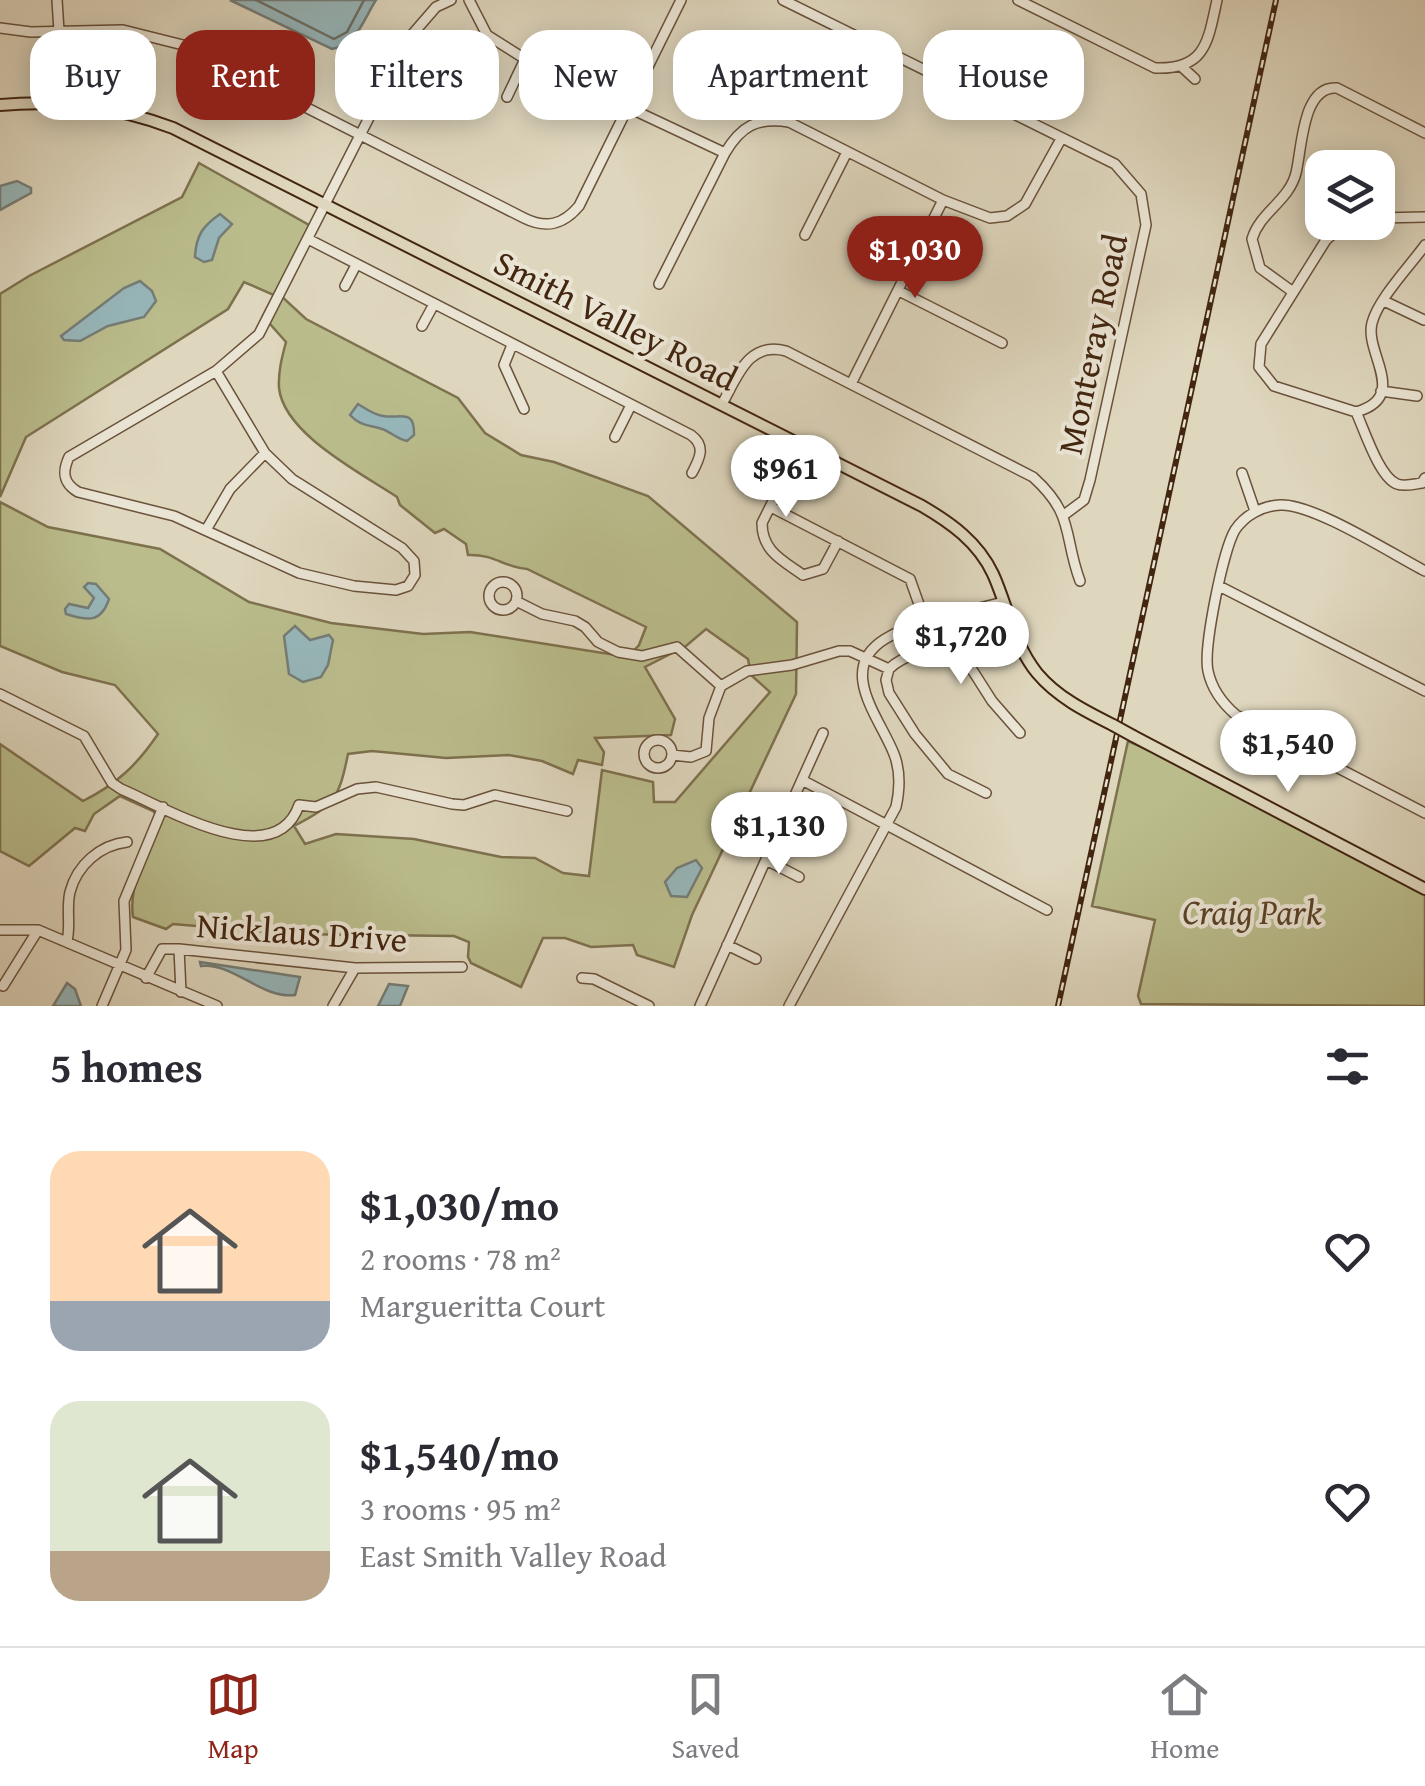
<!DOCTYPE html>
<html lang="en">
<head>
<meta charset="utf-8">
<style>
  :root { --surface:#fff; --page:#f7f7f7; --text:#2b2b33; --muted:#7c7c81; --line:#e1e1e2; --accent:#8f2418 }
  body { margin:0; font-family:"Gentium Book Plus",serif; background:var(--page); color:var(--text); height:100vh; display:flex; flex-direction:column; font-size:38px; white-space:nowrap }
  * { box-sizing:border-box; margin:0 }
  p { font-size:32px; color:var(--muted) }
  .icon { flex:none; width:55px; height:55px; fill:none; stroke:currentColor; stroke-width:2; stroke-linecap:round; stroke-linejoin:round }
  .map { position:relative; height:1006px; overflow:hidden }
  .sheet { display:flex; flex-direction:column; background:var(--surface); flex:1 }
  .sheet>* { flex:none }
  .top-card { position:absolute; left:30px; top:30px; width:1365px; height:90px; display:flex; gap:20px }
  .fabs { position:absolute; left:1305px; top:150px; display:grid; gap:20px }
  .fabs a { display:grid; place-items:center; width:90px; height:90px; border-radius:20px; background:var(--surface); box-shadow:0 5px 25px #0003; font-size:50px }
  .price { position:absolute; translate:-50% -85px; padding:0 22px; border-radius:35px; background:#fff; color:#222; font-size:32px; line-height:65px; filter:drop-shadow(0 2px 5px #0008) }
  .price::after { content:''; position:absolute; left:50%; top:60px; width:30px; height:22px; margin-left:-15px; background:inherit; clip-path:polygon(0 0,100% 0,50% 100%) }
  .price.selected { background:var(--accent); color:#fff }
  ul { padding:0; list-style:none }
  li { display:flex; align-items:center; gap:30px; height:250px; padding:0 50px }
  li span { display:grid; place-items:center; flex:none; width:280px; height:200px; border-radius:30px; color:#555 }
  li>.icon { margin-inline-start:auto }
  span .icon { width:120px; height:120px; fill:#fffc; stroke-width:1 }
  li b { font-size:42px }
  h2 { display:flex; justify-content:space-between; align-items:center; height:120px; padding:0 50px; font-size:42px }
  .pill { padding:0 35px; border-radius:30px; background:var(--surface); box-shadow:0 5px 25px #0003; font-size:35px; line-height:90px }
  .pill.selected { background:var(--accent); color:#fff }
  .tabs { display:flex; justify-content:space-around; align-items:center; height:140px; border-top:2px solid var(--line); background:var(--surface); font-size:28px; color:var(--muted) }
  .tabs a { display:grid; justify-items:center; gap:5px }
  .tabs .selected { color:var(--accent) }
  .map>svg:first-child { display:block }
  .green { fill:#babc8c; stroke:#7e714e; stroke-width:2.5; fill-rule:evenodd }
  .water { fill:#97b7bb; stroke:#757d77; stroke-width:2.5 }
  .lines { fill:none; stroke-linecap:round; stroke-linejoin:round }
  .shore { stroke:#6d6e66; stroke-width:2.5 }
  .minor-casing { stroke:#6a523b; stroke-width:12 }
  .major-casing { stroke:#432610; stroke-width:14 }
  .minor { stroke:#eae4d4; stroke-width:9 }
  .major { stroke:#ded6bd; stroke-width:10 }
  .rail-casing { stroke:#432610; stroke-width:6 }
  .rail { stroke:#eae4d4; stroke-width:2.5; stroke-dasharray:8; stroke-linecap:butt }
  .major-bridge-casing { stroke:#432610; stroke-width:14; stroke-linecap:butt }
  .major-bridge { stroke:#ded6bd; stroke-width:10 }
  .labels { text-anchor:middle; dominant-baseline:central; stroke-width:8; stroke-linejoin:round; paint-order:stroke }
  .street-label { font-size:35px; fill:#432610; stroke:#eae4d4 }
  .park-label { font-size:35px; font-style:italic; fill:#5b4429; stroke:#eae4d4 }
</style>
</head>
<body>
<div class="map">
<svg width="1425" height="1006" viewBox="0 0 1425 1006">
  <rect width="100%" height="100%" fill="#ded6bd"/>
  <filter id="stains"><feTurbulence type="fractalNoise" baseFrequency=".002" numOctaves="4"/><feColorMatrix values="0 0 0 0 .2 0 0 0 0 .09 0 0 0 0 .02 0 0 0 .5 -.17"/></filter>
  <radialGradient id="worn" r=".72"><stop offset=".6" stop-color="#630" stop-opacity="0"/><stop offset="1" stop-color="#630" stop-opacity=".3"/></radialGradient>
  <path class="green" d="M199 163 309 225 280 295 306 319 458 398 485 433 521 455 554 462 648 496 797 622 796 694 692 915 674 967 637 955 633 945 591 947 565 938H543L521 987 471 963 468 957 469 942 454 936 292 934 173 924 166 929 133 917C128 883 149 850 162 820L153 811 120 796 94 814 85 831 75 828 29 866 0 851V744L83 801C117 784 137 765 158 734L115 685 62 672 0 646V502L48 527 160 549 249 602 331 623 423 634 470 632 628 657 639 645 646 627 527 569C503 567 495 554 468 555L466 544 444 529 435 533 400 505 397 497C361 473 284 434 279 388 278 372 282 357 286 342L263 316 274 295 244 282 228 309 26 437 0 497V294L29 276 182 197ZM706 629 748 659 751 675 770 692 675 802H654L653 782 602 770 589 876 563 873 535 858 501 857 414 839 336 834 305 844 294 826C334 805 339 799 348 754L372 751 446 758 509 755 542 761 573 774 578 760 602 765 604 752 595 738 671 735 675 719 645 667 686 646Z
    M1128 741 1194 770 1425 894V1006L1141 1004 1138 996 1155 920 1092 906Z"/>
  <path class="water" d="M230 0H376C363 20 358 44 332 49Z
    M17 181 31 188V193L0 210V186Z
    M220 214 232 224 219 238 212 260 204 262 195 257C196 235 203 226 220 214Z
    M140 281 152 291 156 301 144 317 108 326 80 341 64 340 61 336 124 288Z
    M358 404C366 409 374 415 383 416 400 419 415 408 414 435L407 441C397 439 391 432 382 429 370 425 360 426 350 415Z
    M88 583 96 584 109 599C101 623 88 621 66 614L65 609 69 604 88 608 94 598 84 587Z
    M295 626 310 640 329 635 333 640 328 665 321 677 303 682 289 674 284 636Z
    M696 860 702 868 687 897 671 896 665 882 677 868Z
    M200 962 300 977 295 995C261 999 233 962 201 966Z
    M67 983 75 989 81 1006H53Z
    M389 984 408 986 400 1006H378Z"/>
  <g class="lines">
    <path class="shore" d="M256 0 334 39 347 32 364 0"/>
    <g class="minor-casing">
      <path id="minor" d="M57 0 59 31
        M469 0 487 35 525 59 725 153
        M783 0 1115 164 1141 194 1146 225 1090 480 1084 500 1064 515
        M1018 0 1155 68C1206 70 1208 41 1217 0
        M0 28 31 32 123 30 183 45 524 218C546 229 563 225 579 206L681 0
        M1181 66 1195 79
        M507 97 525 59
        M1378 218 1425 217
        M1356 222 1340 228 1326 240 1261 344 1259 367 1274 386 1356 412C1364 429 1379 477 1397 484 1405 487 1414 484 1422 483L1425 478
        M805 235 847 152
        M310 240 691 435C706 446 700 458 692 473
        M659 284 725 153C741 126 757 117 789 122L943 200 990 218 1007 216 1025 204 1061 139
        M345 286 356 265
        M899 291 1002 343
        M1293 292 1260 268 1252 239C1260 212 1289 201 1296 173 1302 149 1302 85 1337 88L1425 133
        M1384 301 1424 320
        M422 326 434 304
        M512 345 504 365 524 409
        M216 371 265 453 292 479 402 548 414 561 415 575 408 586 396 590 354 586 299 573 174 516 78 492C63 483 62 472 69 457L216 371 259 334 410 37 436 7 451 0
        M851 384 943 200
        M1381 391 1417 396
        M722 404C738 376 748 341 786 351L1033 477C1075 515 1063 535 1080 581
        M1356 412C1410 397 1364 353 1372 323 1378 299 1410 266 1425 245
        M615 437 631 405
        M801 445 762 523C762 551 782 560 803 575L823 569 838 541
        M1242 473 1255 511
        M771 507 910 579 926 624
        M206 530 230 489 265 453
        M1425 571C1392 554 1313 503 1280 505 1262 506 1245 515 1235 530 1223 550 1203 649 1208 671 1212 690 1222 703 1236 715L1425 813
        M489 596a14 14 0 1 1 28 0a14 14 0 1 1-28 0Z
        M1219 586 1425 691
        M516 601 542 614 575 621 585 627 598 642 618 652 642 656 677 647 721 686 747 671 792 665 839 651H850L889 669
        M889 669C903 655 938 644 957 646L992 701 1020 733
        M889 669 886 680 889 693 915 734 948 774 986 793
        M0 694 84 736 112 783 121 789C164 807 275 875 299 805L316 807 357 789 376 787 452 804 464 805 495 795 567 811
        M644 754a14 14 0 1 1 28 0a14 14 0 1 1-28 0Z
        M672 755 691 757 706 751 709 718 721 686
        M802 780 1047 910
        M766 860 799 877
        M0 930H38L217 1006
        M67 941C71 925 66 908 70 892 77 865 100 845 127 842
        M727 945 756 959
        M146 978 162 949H179
        M582 978 594 979 649 1006
        M3 986 38 930
        M181 992 179 949 355 968 462 967
        M102 1006 126 950 124 901 163 807
        M333 1006 355 968
        M700 1006 823 733
        M789 1006 896 807C900 789 901 772 894 754 880 718 836 669 885 639 916 620 968 612 1003 602"/>
    </g>
    <g class="major-casing">
      <path id="major" d="M0 105C61 100 115 106 173 128L922 506C951 523 978 542 993 574 1008 607 1013 643 1037 673 1057 697 1085 711 1113 725
        M1133 736 1425 889"/>
    </g>
    <use href="#minor" class="minor"/>
    <use href="#major" class="major"/>
    <g class="rail-casing">
      <path id="rail" d="M1058 1006 1276 0"/>
    </g>
    <use href="#rail" class="rail"/>
    <g class="major-bridge-casing">
      <path id="major-bridge" d="M1113 725 1133 736"/>
    </g>
    <use href="#major-bridge" class="major-bridge"/>
  </g>
  <g class="labels">
    <g class="street-label">
      <text transform="translate(616 320) rotate(27)">Smith Valley Road</text>
      <text transform="translate(1092 344) rotate(-78)">Monteray Road</text>
      <text transform="translate(302 932) rotate(4)">Nicklaus Drive</text>
    </g>
    <g class="park-label">
      <text x="1252" y="911">Craig Park</text>
    </g>
  </g>
  <rect width="100%" height="100%" filter="url(#stains)"/>
  <rect width="100%" height="100%" fill="url(#worn)"/>
</svg>
<div class="fabs">
<a><svg class="icon" aria-label="layers" viewBox="0 0 24 24"><path d="M12 4l9 5-9 5-9-5zM3 14l9 5 9-5"/></svg></a>
</div>
<b class="price selected" style="left:915px;top:301px">$1,030</b>
<b class="price" style="left:786px;top:520px">$961</b>
<b class="price" style="left:961px;top:687px">$1,720</b>
<b class="price" style="left:1288px;top:795px">$1,540</b>
<b class="price" style="left:779px;top:877px">$1,130</b>
<div class="top-card">
<a class="pill">Buy</a>
<a class="pill selected">Rent</a>
<a class="pill">Filters</a>
<a class="pill">New</a>
<a class="pill">Apartment</a>
<a class="pill">House</a>
</div>
</div>
<section class="sheet">
<h2>5 homes<svg class="icon" aria-label="filters" viewBox="0 0 24 24"><path d="M4 7h16M4 17h16"/><circle cx="9" cy="7" r="2"/><circle cx="15" cy="17" r="2"/></svg></h2>
<ul>
<li><span style="background:linear-gradient(#ffd9b3 75%,#9aa5b1 0)"><svg class="icon" aria-label="home" viewBox="0 0 24 24"><path d="M3 11l9-7 9 7M6 9v11h12V9"/></svg></span><div><b>$1,030/mo</b><p>2 rooms · 78 m²</p><p>Margueritta Court</p></div><svg class="icon" aria-label="heart" viewBox="0 0 24 24"><path d="M12 20l-8-8c-3-5 5-10 8-4 3-6 11-1 8 4z"/></svg></li>
<li><span style="background:linear-gradient(#dfe7d0 75%,#b9a48a 0)"><svg class="icon" aria-label="home" viewBox="0 0 24 24"><path d="M3 11l9-7 9 7M6 9v11h12V9"/></svg></span><div><b>$1,540/mo</b><p>3 rooms · 95 m²</p><p>East Smith Valley Road</p></div><svg class="icon" aria-label="heart" viewBox="0 0 24 24"><path d="M12 20l-8-8c-3-5 5-10 8-4 3-6 11-1 8 4z"/></svg></li>
</ul>
</section>
<nav class="tabs">
<a class="selected"><svg class="icon" aria-label="map" viewBox="0 0 24 24"><path d="M3 6l6-2 6 2 6-2v14l-6 2-6-2-6 2zM9 4v14M15 6v14"/></svg>Map</a>
<a><svg class="icon" aria-label="saved" viewBox="0 0 24 24"><path d="M7 4h10v16l-5-4-5 4z"/></svg>Saved</a>
<a><svg class="icon" aria-label="home" viewBox="0 0 24 24"><path d="M3 11l9-7 9 7M6 9v11h12V9"/></svg>Home</a>
</nav>
</body>
</html>
